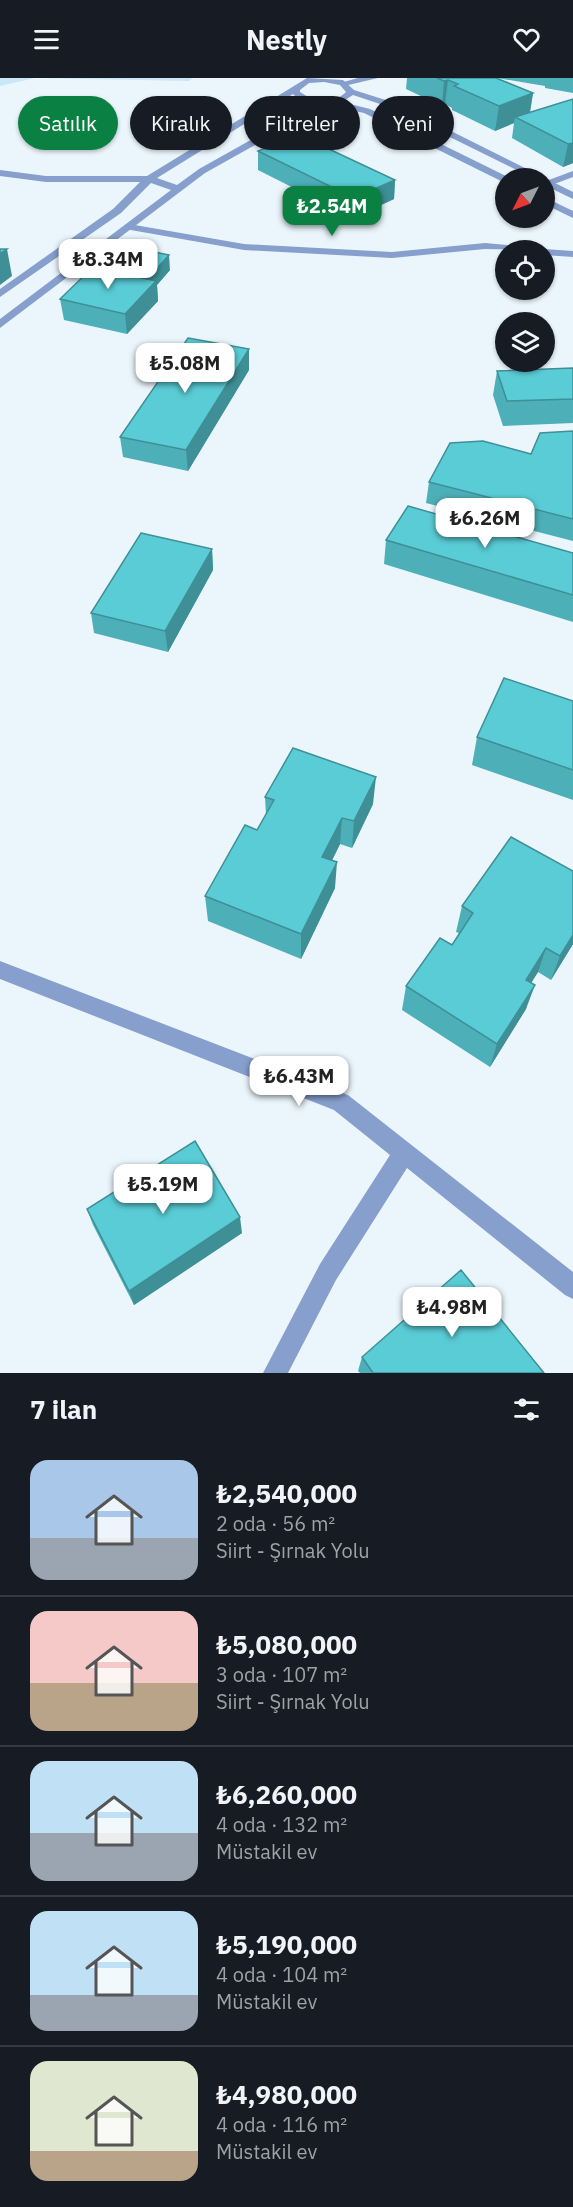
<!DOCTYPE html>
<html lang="tr">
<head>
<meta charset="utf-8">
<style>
  :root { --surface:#171b24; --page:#20242c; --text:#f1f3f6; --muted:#9ea1a6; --line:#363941; --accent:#0b8043 }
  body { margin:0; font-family:"IBM Plex Sans",sans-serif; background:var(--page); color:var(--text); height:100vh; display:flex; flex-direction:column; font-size:22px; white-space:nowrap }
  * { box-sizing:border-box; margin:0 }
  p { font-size:20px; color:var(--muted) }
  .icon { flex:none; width:33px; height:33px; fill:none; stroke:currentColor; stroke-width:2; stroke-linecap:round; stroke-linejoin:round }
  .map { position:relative; height:1295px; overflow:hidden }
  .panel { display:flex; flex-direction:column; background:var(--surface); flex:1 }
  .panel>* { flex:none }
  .top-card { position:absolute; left:18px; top:18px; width:537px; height:54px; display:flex; gap:12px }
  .needle { width:39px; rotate:228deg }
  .tools { position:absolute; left:495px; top:90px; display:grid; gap:12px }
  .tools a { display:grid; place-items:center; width:60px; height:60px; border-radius:50%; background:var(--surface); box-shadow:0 2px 4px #0004; font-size:30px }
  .price { position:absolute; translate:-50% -51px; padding:0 14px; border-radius:12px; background:#fff; color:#222; font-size:20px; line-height:39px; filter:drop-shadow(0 2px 3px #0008) }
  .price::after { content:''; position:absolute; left:50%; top:36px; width:18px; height:14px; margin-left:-9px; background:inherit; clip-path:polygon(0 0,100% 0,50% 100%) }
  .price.selected { background:var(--accent); color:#fff }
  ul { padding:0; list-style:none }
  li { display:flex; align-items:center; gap:18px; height:150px; padding:0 30px }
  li+li { border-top:2px solid var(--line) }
  li span { display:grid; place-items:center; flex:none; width:168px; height:120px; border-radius:18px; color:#555 }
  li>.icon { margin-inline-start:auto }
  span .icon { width:72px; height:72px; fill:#fffc; stroke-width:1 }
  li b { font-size:26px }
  h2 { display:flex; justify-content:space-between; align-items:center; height:72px; padding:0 30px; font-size:26px }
  .tag { padding:0 21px; border-radius:27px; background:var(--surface); box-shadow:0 2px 4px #0004; font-size:21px; line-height:54px }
  .tag.selected { background:var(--accent); color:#fff }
  header { display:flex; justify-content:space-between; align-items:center; height:78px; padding:0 30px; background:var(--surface); font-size:27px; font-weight:700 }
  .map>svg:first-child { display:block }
  .green { fill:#c8e7f9 }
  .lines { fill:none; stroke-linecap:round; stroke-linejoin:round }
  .minor { fill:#879fcd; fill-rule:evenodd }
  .tertiary { fill:#879fcd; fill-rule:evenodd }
  .wall { fill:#4dafb8 }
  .shaded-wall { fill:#3f8f96 }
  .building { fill:#5accd6; stroke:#3f8f96; stroke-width:1.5 }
</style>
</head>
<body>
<header><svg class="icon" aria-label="menu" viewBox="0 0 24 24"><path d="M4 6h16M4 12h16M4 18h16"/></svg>Nestly<svg class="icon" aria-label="heart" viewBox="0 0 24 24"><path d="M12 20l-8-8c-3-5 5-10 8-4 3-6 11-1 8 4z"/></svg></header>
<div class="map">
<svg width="573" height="1295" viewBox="0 0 573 1295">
  <rect width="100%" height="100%" fill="#ebf6fc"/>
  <path class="green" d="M0 0H193L189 3 35 0 0 8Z"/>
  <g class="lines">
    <path class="minor" d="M358 0H378L344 8 340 5Z
      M573 93V99L549 108 544 106 546 103Z
      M129 146 244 166 392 174 485 165 531 169 536 172 485 171 392 180 244 172 125 151V147Z
      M544 171 573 173V179L544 177V172H540Z
      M0 883 348 1017 573 1194V1221L565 1217 407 1090 336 1202 288 1295H263L320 1186 390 1077 334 1032 0 901Z"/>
    <path class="tertiary" d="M307 0 343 2 354 12 395 25 573 114V121L544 107V100H533L389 29 353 17 342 24 370 31 510 100H506V105L503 104 364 35 327 27 205 95 0 250V241L171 112 151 105 121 135 0 219V211L113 131 140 104H46L0 98V92L46 98H147ZM324 4 340 7 346 14C334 26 314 24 300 14V12L309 5ZM293 16 298 21 315 26 199 91 177 107 157 100Z
      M544 119 573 133V140L544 126Z"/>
  </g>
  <path class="wall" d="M407 0H573V15L545 10V8L497 0 533 15 530 34 573 21V85L563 89 512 60 514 45 495 53 452 32V30L445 26 442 28 406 11Z
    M258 73 395 102 394 121 353 140 258 92Z
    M102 190 170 192 157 207 158 223 127 256 64 242 60 221 102 191Z
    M573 290V345L503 348 493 317 497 293Z
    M249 292 188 393 123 379 120 359Z
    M573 353V463L426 425 429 404 531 376Z
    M386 462 573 475V544L384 486Z
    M212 471 213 492 168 574 94 555 91 535Z
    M573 623V722L472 687 477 659Z
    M265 719 373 726 352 770 340 766 332 782 335 810 301 881 208 843 205 818 257 752 266 737Z
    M573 793V866L551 902 538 894 531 905 526 931 490 989 402 932 406 908 452 867 459 855 456 854 462 828Z
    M87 1131 242 1155 134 1227 93 1147Z
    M362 1279 544 1295H360L358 1293Z"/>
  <path class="shaded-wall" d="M448 2 445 26 442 28 444 3Z
    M533 15 529 40 515 39 514 45 495 53 499 28Z
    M573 65V85L563 89 568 66Z
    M395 102 394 121 353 140 354 120Z
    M7 171 12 198 0 207V176Z
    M169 177 170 192 157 207 158 223 127 256 125 236 148 200Z
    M249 271V292L188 393 186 372Z
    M212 471 213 492 168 574 165 553Z
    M376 699 373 726 352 770 354 743Z
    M342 740 340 766 321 805 322 779Z
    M337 784 335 810 301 881V856Z
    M573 857V866L551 902 560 878Z
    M546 870 538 894 518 926 526 902Z
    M535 907 526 931 490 989 497 966Z
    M240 1139 242 1155 134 1227 129 1213Z"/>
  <path class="building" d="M437 0H496L533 15 499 28 454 8 458 6 448 2 444 3Z
    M573 21V65L568 66 515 39Z
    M299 57 395 102 354 120 258 73Z
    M125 168 169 177 148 200 102 190Z
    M0 171H7L0 176Z
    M93 189 156 203 125 236 60 221Z
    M188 260 249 271 186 372 120 359Z
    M573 290V321L507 323 497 293Z
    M573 353V441L429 404 450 365 483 363 531 376 540 355Z
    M408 428 573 475V517L386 462Z
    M141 455 212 471 165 553 91 535Z
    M504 600 573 623V692L477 659Z
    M293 670 376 699 354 743 342 740 322 779 337 784 301 856 205 818 245 747 257 752 274 722 265 719Z
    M511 759 573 793V857L560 878 546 870 526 902 535 907 497 966 406 908 440 860 452 867 473 835 462 828Z
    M195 1063 240 1139 129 1213 87 1131Z
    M461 1192 544 1295H373L362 1279Z"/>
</svg>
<div class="tools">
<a><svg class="needle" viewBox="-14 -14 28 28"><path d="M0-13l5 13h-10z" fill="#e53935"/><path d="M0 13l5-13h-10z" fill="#9ea1a6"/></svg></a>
<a><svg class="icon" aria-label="locate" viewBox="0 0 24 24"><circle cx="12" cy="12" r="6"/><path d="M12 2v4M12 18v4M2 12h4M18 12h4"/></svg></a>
<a><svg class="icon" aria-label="layers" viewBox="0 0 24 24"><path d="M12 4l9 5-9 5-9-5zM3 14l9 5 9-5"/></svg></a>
</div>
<b class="price selected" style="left:332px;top:159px">₺2.54M</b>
<b class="price" style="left:108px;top:212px">₺8.34M</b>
<b class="price" style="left:185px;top:316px">₺5.08M</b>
<b class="price" style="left:485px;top:471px">₺6.26M</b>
<b class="price" style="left:299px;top:1029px">₺6.43M</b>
<b class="price" style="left:163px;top:1137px">₺5.19M</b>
<b class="price" style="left:452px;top:1260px">₺4.98M</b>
<div class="top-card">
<a class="tag selected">Satılık</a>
<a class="tag">Kiralık</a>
<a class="tag">Filtreler</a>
<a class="tag">Yeni</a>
</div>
</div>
<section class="panel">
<h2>7 ilan<svg class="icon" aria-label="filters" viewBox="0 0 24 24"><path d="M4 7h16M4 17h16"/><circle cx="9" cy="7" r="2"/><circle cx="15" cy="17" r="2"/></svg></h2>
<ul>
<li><span style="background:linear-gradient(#a9c7e8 65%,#9aa5b1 0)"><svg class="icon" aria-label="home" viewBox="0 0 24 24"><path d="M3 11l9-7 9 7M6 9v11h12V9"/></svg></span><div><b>₺2,540,000</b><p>2 oda · 56 m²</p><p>Siirt - Şırnak Yolu</p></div></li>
<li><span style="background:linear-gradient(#f6c9c9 60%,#b9a48a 0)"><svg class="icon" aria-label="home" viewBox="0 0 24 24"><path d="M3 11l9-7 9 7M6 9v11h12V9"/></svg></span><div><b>₺5,080,000</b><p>3 oda · 107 m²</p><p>Siirt - Şırnak Yolu</p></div></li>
<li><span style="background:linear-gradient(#bfe0f5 60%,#9aa5b1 0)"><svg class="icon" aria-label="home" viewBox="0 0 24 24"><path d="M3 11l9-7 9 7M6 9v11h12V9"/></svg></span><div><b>₺6,260,000</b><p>4 oda · 132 m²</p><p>Müstakil ev</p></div></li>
<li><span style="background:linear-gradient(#bfe0f5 70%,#9aa5b1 0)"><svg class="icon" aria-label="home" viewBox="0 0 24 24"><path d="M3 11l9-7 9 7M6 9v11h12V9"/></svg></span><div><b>₺5,190,000</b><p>4 oda · 104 m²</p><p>Müstakil ev</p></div></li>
<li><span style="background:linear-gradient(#dfe7d0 75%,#b9a48a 0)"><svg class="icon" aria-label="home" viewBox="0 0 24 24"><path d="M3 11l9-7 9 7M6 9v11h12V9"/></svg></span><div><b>₺4,980,000</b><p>4 oda · 116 m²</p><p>Müstakil ev</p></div></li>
</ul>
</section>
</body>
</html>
